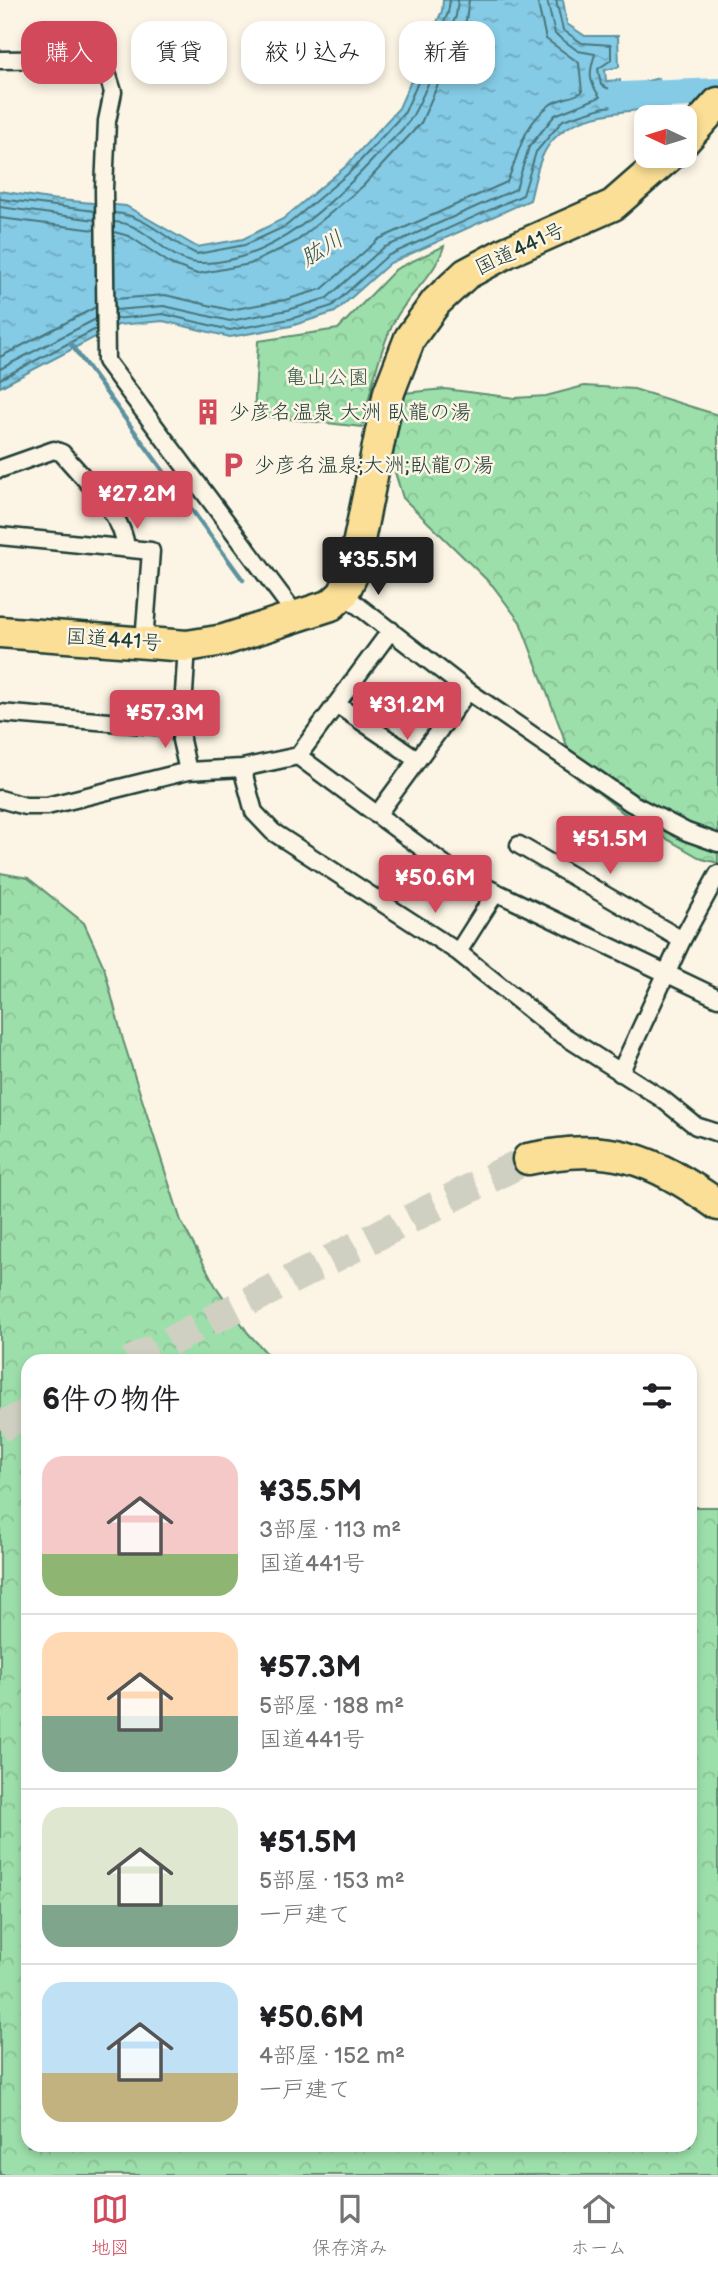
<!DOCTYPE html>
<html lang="ja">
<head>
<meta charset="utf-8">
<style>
  :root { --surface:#fff; --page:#f2f2f2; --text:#202124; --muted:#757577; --line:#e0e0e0; --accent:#d1495b }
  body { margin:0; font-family:"Balsamiq Sans","Klee One",sans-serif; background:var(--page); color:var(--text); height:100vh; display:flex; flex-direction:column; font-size:26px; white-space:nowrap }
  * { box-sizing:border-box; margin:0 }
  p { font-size:23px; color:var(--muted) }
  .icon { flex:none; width:38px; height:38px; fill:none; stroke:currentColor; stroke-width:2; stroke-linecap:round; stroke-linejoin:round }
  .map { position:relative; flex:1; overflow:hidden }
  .details { position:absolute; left:21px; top:1354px; width:676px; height:798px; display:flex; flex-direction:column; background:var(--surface); border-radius:21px; box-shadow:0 4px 10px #0003 }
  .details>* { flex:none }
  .hud { position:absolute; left:21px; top:21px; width:677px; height:63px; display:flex; gap:14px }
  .needle { width:46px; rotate:274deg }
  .tools { position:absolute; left:634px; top:105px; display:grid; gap:14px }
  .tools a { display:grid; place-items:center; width:63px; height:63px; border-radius:14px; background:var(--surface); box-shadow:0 4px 10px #0003; font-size:35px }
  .price { position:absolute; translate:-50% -60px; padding:0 16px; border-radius:7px; background:var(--accent); color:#fff; font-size:23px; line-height:46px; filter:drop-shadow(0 2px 4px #0008) }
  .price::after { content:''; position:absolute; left:50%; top:42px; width:21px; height:16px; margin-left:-10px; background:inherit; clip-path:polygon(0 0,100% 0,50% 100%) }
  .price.current { background:#222; color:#fff }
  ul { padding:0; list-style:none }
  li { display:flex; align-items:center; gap:21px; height:175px; padding:0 21px }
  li+li { border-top:2px solid var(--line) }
  li span { display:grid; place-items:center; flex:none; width:196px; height:140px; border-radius:21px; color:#555 }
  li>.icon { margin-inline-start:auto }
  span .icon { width:84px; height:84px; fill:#fffc; stroke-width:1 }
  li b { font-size:30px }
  h2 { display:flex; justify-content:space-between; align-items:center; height:84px; padding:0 21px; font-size:30px }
  .pill { padding:0 24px; border-radius:21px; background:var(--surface); box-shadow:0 4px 10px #0003; font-size:24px; line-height:63px }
  .pill.current { background:var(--accent); color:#fff }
  .menu { display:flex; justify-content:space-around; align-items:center; height:98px; border-top:2px solid var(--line); background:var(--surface); font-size:19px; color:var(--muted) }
  .menu a { display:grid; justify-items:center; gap:4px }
  .menu .current { color:var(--accent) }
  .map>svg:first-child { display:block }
  .forest { fill:url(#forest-crowns); stroke:#5e8e6f; stroke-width:2 }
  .water { fill:url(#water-ripples); stroke:#5c929f; stroke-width:2 }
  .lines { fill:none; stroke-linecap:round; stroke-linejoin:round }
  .shore { stroke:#48767b; stroke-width:2 }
  .stream { stroke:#5c929f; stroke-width:4.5 }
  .river { stroke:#85cbe6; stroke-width:28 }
  .highway-tunnel { stroke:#d0d0c2; stroke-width:30; stroke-dasharray:30 15; stroke-linecap:butt }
  .street-casing { stroke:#1f3d34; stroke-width:21 }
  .highway-casing { stroke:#1f3d34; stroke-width:35 }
  .street { stroke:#fcf5e5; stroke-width:16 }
  .highway { stroke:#fbdf96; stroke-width:30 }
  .labels { text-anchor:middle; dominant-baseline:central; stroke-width:5; stroke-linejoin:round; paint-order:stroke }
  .street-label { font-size:21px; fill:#1f3d34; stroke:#fcf5e5 }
  .park-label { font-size:21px; fill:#385d4c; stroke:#fcf5e5 }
  .poi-label { font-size:21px; fill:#1f3d34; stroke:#fcf5e5; text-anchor:start }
  .water-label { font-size:23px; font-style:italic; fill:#335958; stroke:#fcf5e5 }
</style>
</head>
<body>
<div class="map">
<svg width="718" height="2175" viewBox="0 0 718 2175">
  <defs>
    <pattern id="forest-crowns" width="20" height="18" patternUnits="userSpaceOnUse" patternTransform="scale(1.75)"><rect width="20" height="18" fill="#9ddfaa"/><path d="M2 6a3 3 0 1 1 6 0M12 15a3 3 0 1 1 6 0" fill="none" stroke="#87c093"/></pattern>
    <pattern id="water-ripples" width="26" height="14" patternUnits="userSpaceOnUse" patternTransform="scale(1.75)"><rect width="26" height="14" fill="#85cbe6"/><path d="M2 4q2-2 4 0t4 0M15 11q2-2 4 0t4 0" fill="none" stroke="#6ca6bb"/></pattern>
  </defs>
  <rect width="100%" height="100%" fill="#fcf5e5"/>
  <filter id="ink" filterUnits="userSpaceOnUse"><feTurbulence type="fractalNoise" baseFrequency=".0143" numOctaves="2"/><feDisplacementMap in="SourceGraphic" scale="14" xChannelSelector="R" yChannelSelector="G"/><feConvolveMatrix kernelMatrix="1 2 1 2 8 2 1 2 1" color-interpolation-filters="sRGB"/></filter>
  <g filter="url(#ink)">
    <path class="forest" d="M444 246C437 273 410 293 396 318 378 351 371 392 362 427L254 415 258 341 338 329 396 269Z
      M584 386 634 389 718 415V863L702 859 627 816 579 777 520 622 493 586 403 498 388 450 404 393 445 389 515 398 546 396Z
      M0 873 28 878 84 923 104 967 123 1040 181 1221 215 1285 248 1333 274 1361 28 1362V2146H690V1507H718V2175H0Z"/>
    <path class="water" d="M443 0H563L567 24 585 36H618L619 67 605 70 606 81 620 80V88L659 78 658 108C617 113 561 112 542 157 536 170 534 186 530 200L390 263 335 312 291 326 230 337 163 321 118 325 0 387V191L49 199 126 206 197 247 243 239 283 219 345 167 399 108 442 11Z"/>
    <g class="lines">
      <path class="shore" d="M0 199 95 211
        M0 207 95 220
        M114 213C145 214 169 243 197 254L245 245 286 226 350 172 405 112 448 13 450 0
        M0 218 95 230
        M114 222C146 222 167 262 199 263 272 265 336 200 381 151 391 140 406 128 413 115 430 84 442 49 456 16L458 0
        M114 232 129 236 171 264 197 274 250 264 297 241 363 186 421 123 466 20 469 0
        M115 299 165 295 230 310 285 300 322 289 379 239 507 182C520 152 521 127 551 104 560 98 573 98 582 92L579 63 546 39 537 0
        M115 310 164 306 230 321 288 310 327 298 383 248 516 189 529 147 555 115 600 97C588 80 589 73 595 54L578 51 555 34 547 0
        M115 319 163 314 230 330 290 319 332 306 387 256 523 195 536 152 563 120 601 108 651 99 649 88 620 94 601 85 598 69 611 60V45L582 43 563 30 556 0
        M0 357 96 307
        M0 369 96 319
        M0 379 96 329"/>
      <path class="stream" d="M70 343 243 580"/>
      <path class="river" d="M621 96 718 92"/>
      <path class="highway-tunnel" d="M129 1362 528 1159
        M0 1427 28 1413"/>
      <g class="street-casing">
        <path id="street" d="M0 60 82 59 108 76 113 92 107 121 104 189 106 361 296 615
          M0 469 54 450 62 453C84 480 123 513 126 548
          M0 536 151 551 144 642
          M343 594 468 691 631 803 687 832 718 843
          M187 646 181 740 188 771 242 768 298 756 391 630
          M336 704 417 759
          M0 713 182 728
          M298 756 456 873 718 998
          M242 768 254 812 273 832 458 952 555 1030 661 1098 696 1126 718 1133
          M0 799 25 806H47L188 771
          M377 815 468 691
          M519 845 682 940
          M458 952 496 892
          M620 1073 682 940 718 874"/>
      </g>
      <g class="highway-casing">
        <path id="highway" d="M684 141 718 103
          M0 632 187 646 224 640 331 605 343 594 352 575 389 392 410 338 436 302 466 274 507 252 613 205 669 156
          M528 1159C610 1142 650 1157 718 1205"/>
      </g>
      <use href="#street" class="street"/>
      <use href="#highway" class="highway"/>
    </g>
  </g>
  <defs>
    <g id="building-bare" transform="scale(2.1)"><path d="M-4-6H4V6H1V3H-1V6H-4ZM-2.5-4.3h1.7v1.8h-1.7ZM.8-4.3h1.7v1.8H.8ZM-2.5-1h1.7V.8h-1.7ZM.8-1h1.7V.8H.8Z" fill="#d1495b" stroke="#fcf5e5" stroke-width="2.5" paint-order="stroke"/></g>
    <g id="parking-bare" transform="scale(2.1)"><path d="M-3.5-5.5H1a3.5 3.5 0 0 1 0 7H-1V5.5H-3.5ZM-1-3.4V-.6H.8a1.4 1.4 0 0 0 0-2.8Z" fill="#d1495b" stroke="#fcf5e5" stroke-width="2.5" paint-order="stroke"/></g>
  </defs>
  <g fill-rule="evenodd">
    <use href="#building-bare" x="208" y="412"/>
    <use href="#parking-bare" x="233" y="465"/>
  </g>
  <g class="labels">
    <g class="street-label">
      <text transform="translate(520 249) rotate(-25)">国道441号</text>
      <text transform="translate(114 640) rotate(4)">国道441号</text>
    </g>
    <g class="park-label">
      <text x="327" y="377">亀山公園</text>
    </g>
    <g class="poi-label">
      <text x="229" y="412">少彦名温泉 大洲 臥龍の湯</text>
      <text x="254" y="465">少彦名温泉;大洲;臥龍の湯</text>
    </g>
    <g class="water-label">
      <text transform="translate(322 249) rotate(-32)">肱川</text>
    </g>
  </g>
</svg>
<div class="tools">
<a><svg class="needle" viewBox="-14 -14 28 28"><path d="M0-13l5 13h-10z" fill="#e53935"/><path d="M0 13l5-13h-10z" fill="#757577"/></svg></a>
</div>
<b class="price" style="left:137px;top:531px">¥27.2M</b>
<b class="price current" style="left:378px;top:597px">¥35.5M</b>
<b class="price" style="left:407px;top:742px">¥31.2M</b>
<b class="price" style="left:165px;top:750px">¥57.3M</b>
<b class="price" style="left:610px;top:876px">¥51.5M</b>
<b class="price" style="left:435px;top:915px">¥50.6M</b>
<div class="hud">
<a class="pill current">購入</a>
<a class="pill">賃貸</a>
<a class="pill">絞り込み</a>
<a class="pill">新着</a>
</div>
<section class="details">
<h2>6件の物件<svg class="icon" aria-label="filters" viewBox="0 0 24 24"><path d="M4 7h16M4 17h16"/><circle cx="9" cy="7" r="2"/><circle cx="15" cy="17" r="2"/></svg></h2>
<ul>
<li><span style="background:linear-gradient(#f6c9c9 70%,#8fb573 0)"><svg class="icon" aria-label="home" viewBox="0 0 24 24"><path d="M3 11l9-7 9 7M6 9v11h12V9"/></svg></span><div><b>¥35.5M</b><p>3部屋 · 113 m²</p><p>国道441号</p></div></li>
<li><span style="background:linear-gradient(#ffd9b3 60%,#7fa58c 0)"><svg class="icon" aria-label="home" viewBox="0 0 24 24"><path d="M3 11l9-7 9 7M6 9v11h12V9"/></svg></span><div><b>¥57.3M</b><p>5部屋 · 188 m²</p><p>国道441号</p></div></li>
<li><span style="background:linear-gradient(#dfe7d0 70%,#7fa58c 0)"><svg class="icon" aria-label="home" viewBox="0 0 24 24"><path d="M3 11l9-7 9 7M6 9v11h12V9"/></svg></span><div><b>¥51.5M</b><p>5部屋 · 153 m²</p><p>一戸建て</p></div></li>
<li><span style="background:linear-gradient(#bfe0f5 65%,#c2b280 0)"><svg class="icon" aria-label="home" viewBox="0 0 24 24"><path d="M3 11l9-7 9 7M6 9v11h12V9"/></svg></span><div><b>¥50.6M</b><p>4部屋 · 152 m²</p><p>一戸建て</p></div></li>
</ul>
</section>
</div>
<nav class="menu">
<a class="current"><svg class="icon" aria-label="map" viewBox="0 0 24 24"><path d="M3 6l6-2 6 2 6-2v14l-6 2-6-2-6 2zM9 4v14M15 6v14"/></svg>地図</a>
<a><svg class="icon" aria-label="saved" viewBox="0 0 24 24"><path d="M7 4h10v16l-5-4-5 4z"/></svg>保存済み</a>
<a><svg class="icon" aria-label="home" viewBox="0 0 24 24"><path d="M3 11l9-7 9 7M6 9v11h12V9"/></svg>ホーム</a>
</nav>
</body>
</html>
